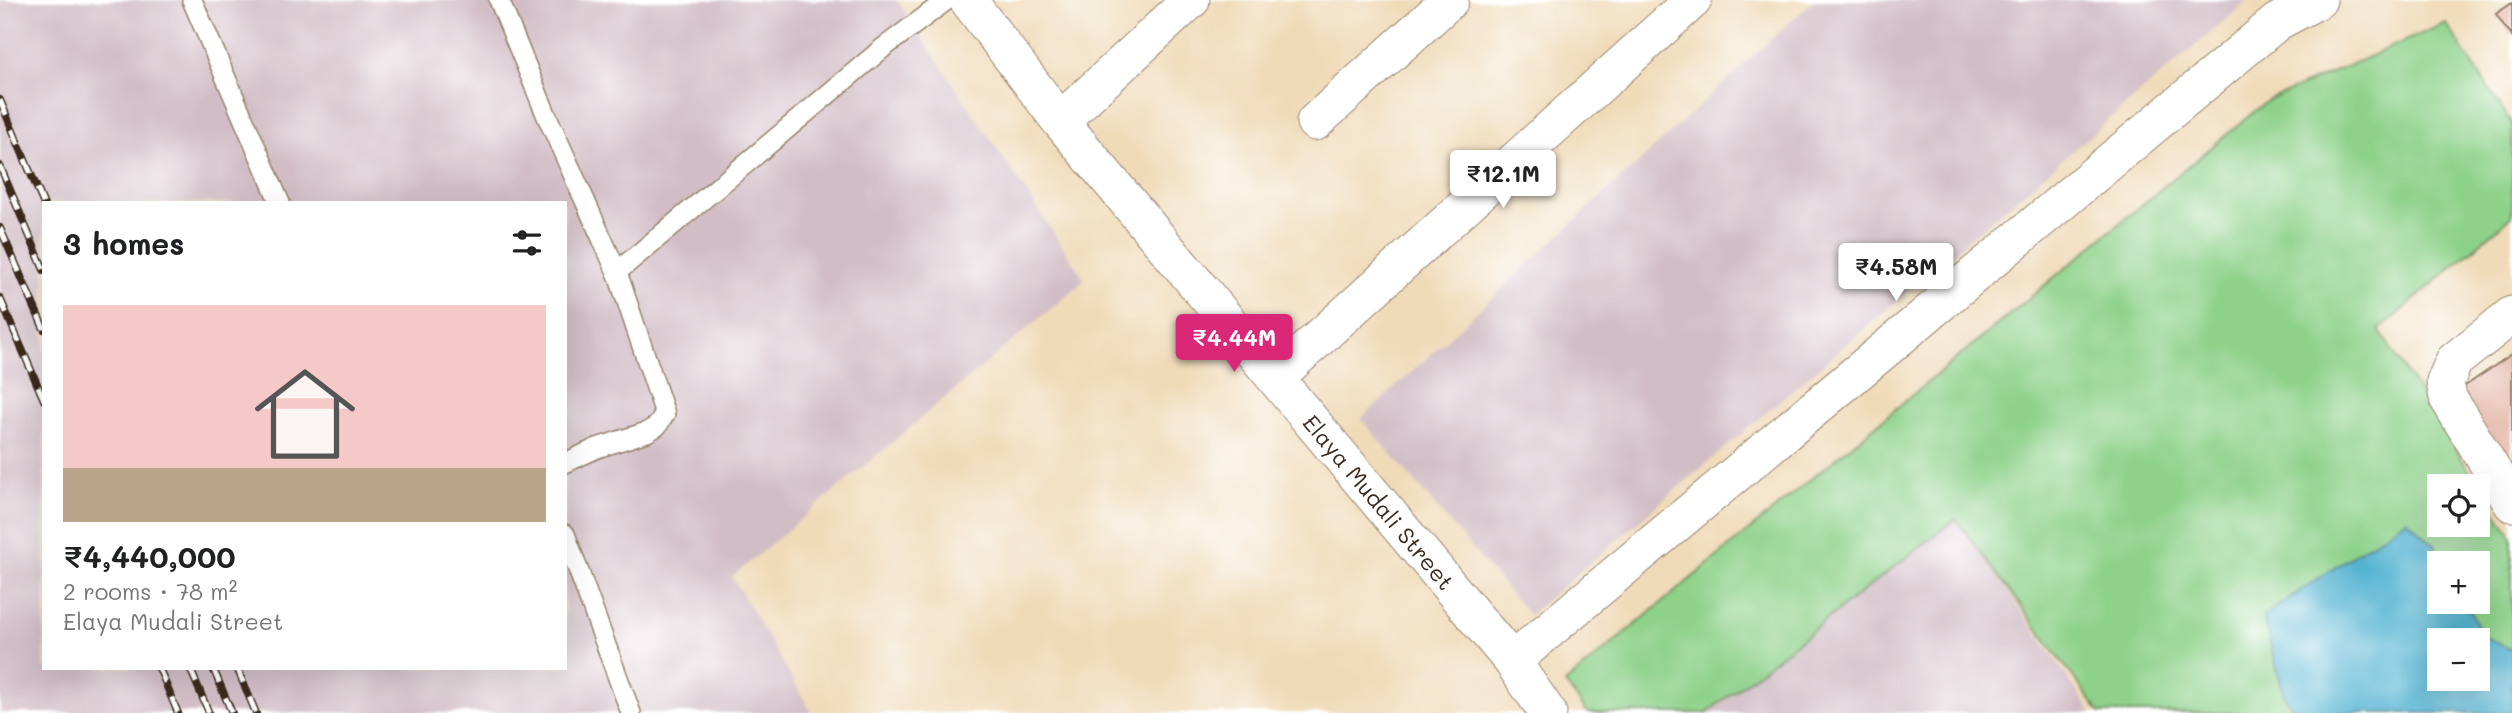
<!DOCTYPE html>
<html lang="en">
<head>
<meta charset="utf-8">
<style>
  :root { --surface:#fff; --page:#f2f2f2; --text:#202124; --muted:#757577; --accent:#db2777 }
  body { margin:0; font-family:Mali,sans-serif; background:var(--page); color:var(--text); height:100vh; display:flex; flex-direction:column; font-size:26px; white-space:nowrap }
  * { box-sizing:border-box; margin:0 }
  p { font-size:23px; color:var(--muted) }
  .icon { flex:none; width:38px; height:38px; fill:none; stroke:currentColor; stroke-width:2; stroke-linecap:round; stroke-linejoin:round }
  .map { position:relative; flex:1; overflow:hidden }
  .details { position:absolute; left:42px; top:201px; width:525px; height:469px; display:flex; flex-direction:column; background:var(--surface); border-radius:0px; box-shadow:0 7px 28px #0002 }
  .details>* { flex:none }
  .buttons { position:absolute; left:2427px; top:474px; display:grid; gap:14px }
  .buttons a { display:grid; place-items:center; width:63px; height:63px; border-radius:0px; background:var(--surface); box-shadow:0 7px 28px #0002; font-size:35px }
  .price { position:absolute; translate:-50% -60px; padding:0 16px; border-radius:7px; background:#fff; color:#222; font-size:23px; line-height:46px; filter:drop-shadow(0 2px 4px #0008) }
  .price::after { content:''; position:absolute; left:50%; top:42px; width:21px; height:16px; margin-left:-10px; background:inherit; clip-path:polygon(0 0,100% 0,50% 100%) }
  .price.active { background:var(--accent); color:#fff }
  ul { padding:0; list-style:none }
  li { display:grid; align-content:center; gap:14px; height:371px; padding:0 21px }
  li span { display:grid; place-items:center; height:217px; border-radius:0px; color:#555 }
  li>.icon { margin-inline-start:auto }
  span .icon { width:126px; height:126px; fill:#fffc; stroke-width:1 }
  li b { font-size:30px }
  h2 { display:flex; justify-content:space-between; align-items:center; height:84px; padding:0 21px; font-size:30px }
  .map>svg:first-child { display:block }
  .industrial { fill:#d2bdc6; fill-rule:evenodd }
  .green { fill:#8ed18a; stroke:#647e54; stroke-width:2; fill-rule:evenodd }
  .water { fill:#53b3d2; stroke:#476e78; stroke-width:2; fill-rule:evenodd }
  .building { fill:#dfa795 }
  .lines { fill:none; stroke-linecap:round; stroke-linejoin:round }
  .service-casing { stroke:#96826c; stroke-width:22 }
  .minor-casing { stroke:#96826c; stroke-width:39 }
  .service { stroke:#fff; stroke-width:19 }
  .minor { stroke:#fff; stroke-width:37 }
  .rail-casing { stroke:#3b2a1e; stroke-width:8 }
  .rail { stroke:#fff; stroke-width:5; stroke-dasharray:16; stroke-linecap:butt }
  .labels { text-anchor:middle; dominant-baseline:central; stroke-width:7; stroke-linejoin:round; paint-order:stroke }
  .street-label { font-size:23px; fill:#3b2a1e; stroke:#fff }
</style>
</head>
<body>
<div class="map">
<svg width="2512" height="713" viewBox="0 0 2512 713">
  <rect width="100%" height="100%" fill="#fff"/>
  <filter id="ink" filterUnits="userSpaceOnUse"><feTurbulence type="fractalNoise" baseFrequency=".0143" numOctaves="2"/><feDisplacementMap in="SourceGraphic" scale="14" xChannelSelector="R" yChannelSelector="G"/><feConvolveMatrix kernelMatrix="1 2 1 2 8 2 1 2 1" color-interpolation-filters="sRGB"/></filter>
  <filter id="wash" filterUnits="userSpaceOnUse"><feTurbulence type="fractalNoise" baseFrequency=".00686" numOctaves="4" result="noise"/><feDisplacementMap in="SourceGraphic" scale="28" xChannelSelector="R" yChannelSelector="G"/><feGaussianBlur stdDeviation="1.57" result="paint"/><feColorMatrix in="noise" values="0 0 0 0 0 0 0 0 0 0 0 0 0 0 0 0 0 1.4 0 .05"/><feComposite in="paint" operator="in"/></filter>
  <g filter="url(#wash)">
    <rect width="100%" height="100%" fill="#f0dbb9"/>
    <path class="industrial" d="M0 0H897L1085 280 732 577 812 713H0ZM44 203H565V668H44Z
      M1814 0H2249L1529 615 1361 419Z
      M1957 519 2092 713H1706Z"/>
    <path class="green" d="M2446 23 2512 124V216L2379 330 2512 537V713H2100L1956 519 1706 713H1588L1565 683 2267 101ZM2440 486H2478V525H2440ZM2440 564H2478V602H2440ZM2440 640H2478V679H2440Z"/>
    <path class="water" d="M2407 519 2435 546 2440 602 2466 603 2483 636 2512 650V713H2296L2285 698 2263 616ZM2440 640H2478V679H2440Z"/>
    <g id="blocks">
      <path class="building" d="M2512 3V37L2496 14Z
        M2512 354V471L2458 391Z"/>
    </g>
  </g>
  <g filter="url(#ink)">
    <use href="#blocks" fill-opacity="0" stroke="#96826c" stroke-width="2"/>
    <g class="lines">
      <g class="service-casing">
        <path id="service" d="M192 0 280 203
          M499 0 546 114 617 272
          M565 463 597 448 647 432 657 426 665 414 617 272 883 48 947 0
          M565 534 631 713"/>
      </g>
      <g class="minor-casing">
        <path id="minor" d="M968 0 1060 121 1512 661 1548 713
          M1060 121 1191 0
          M1315 122 1450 0
          M2512 315 2454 361 2445 382 2448 398 2512 503
          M1275 378 1693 0
          M1512 661 2277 22 2318 0"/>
      </g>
      <use href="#service" class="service"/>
      <use href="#minor" class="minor"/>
      <g class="rail-casing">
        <path id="rail" d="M0 100 44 205
          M0 166 44 270
          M0 228 44 329
          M0 298 44 400
          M159 668 178 713
          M190 668 209 713
          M213 668 232 713
          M237 668 256 713"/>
      </g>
      <use href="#rail" class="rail"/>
    </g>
  </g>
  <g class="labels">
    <g class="street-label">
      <text transform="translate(1379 502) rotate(50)">Elaya Mudali Street</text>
    </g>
  </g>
</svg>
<div class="buttons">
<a><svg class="icon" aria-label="locate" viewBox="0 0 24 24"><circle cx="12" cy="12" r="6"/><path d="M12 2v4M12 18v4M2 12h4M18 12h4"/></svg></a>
<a>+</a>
<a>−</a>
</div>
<b class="price" style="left:1503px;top:210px">₹12.1M</b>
<b class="price" style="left:1896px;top:303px">₹4.58M</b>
<b class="price active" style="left:1234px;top:374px">₹4.44M</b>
<section class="details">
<h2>3 homes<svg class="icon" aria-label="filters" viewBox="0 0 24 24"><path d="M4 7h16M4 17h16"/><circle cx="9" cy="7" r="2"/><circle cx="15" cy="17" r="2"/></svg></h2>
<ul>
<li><span style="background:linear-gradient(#f6c9c9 75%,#b9a48a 0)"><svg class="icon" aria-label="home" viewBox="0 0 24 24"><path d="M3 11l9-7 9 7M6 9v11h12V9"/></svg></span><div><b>₹4,440,000</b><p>2 rooms · 78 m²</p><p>Elaya Mudali Street</p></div></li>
</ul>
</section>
</div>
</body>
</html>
